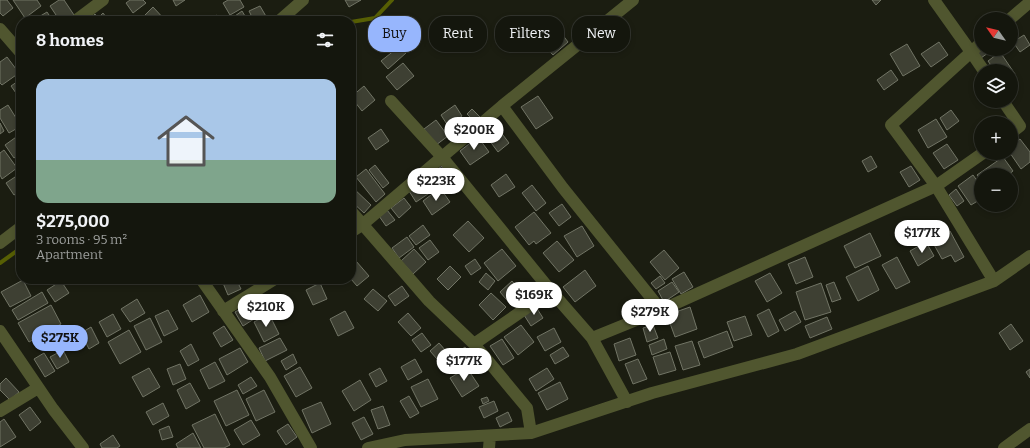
<!DOCTYPE html>
<html lang="en">
<head>
<meta charset="utf-8">
<style>
  :root { --surface:#14160d; --page:#21231b; --text:#f1f3f6; --muted:#9d9f9d; --line:#33352e; --accent:#97b6fd }
  body { margin:0; font-family:Bitter,serif; background:var(--page); color:var(--text); height:100vh; display:flex; flex-direction:column; font-size:15px; white-space:nowrap }
  * { box-sizing:border-box; margin:0 }
  p { font-size:13px; color:var(--muted) }
  .icon { flex:none; width:22px; height:22px; fill:none; stroke:currentColor; stroke-width:2; stroke-linecap:round; stroke-linejoin:round }
  .map { position:relative; flex:1; overflow:hidden }
  .details { position:absolute; left:16px; top:16px; width:340px; height:268px; display:flex; flex-direction:column; background:var(--surface); border-radius:16px; box-shadow:0 2px 6px #0003,0 0 0 1px var(--line) }
  .details>* { flex:none }
  .banner { position:absolute; left:368px; top:16px; width:380px; height:36px; display:flex; gap:8px }
  .needle { width:26px; rotate:304deg }
  .buttons { position:absolute; left:974px; top:12px; display:grid; gap:8px }
  .buttons a { display:grid; place-items:center; width:44px; height:44px; border-radius:50%; background:var(--surface); box-shadow:0 2px 6px #0003,0 0 0 1px var(--line); font-size:20px }
  .price { position:absolute; translate:-50% -34px; padding:0 9px; border-radius:14px; background:#fff; color:#222; font-size:13px; line-height:26px; filter:drop-shadow(0 1px 2px #0008) }
  .price::after { content:''; position:absolute; left:50%; top:24px; width:12px; height:9px; margin-left:-6px; background:inherit; clip-path:polygon(0 0,100% 0,50% 100%) }
  .price.current { background:var(--accent); color:#111 }
  ul { padding:0; list-style:none }
  li { display:grid; align-content:center; gap:8px; height:212px; padding:0 20px }
  li+li { border-top:1px solid var(--line) }
  li span { display:grid; place-items:center; height:124px; border-radius:12px; color:#555 }
  li>.icon { margin-inline-start:auto }
  span .icon { width:72px; height:72px; fill:#fffc; stroke-width:1 }
  li b { font-size:17px }
  h2 { display:flex; justify-content:space-between; align-items:center; height:48px; padding:0 20px; font-size:17px }
  .pill { padding:0 14px; border-radius:16px; background:var(--surface); box-shadow:0 2px 6px #0003,0 0 0 1px var(--line); font-size:14px; line-height:36px }
  .pill.current { background:var(--accent); color:#111 }
  .map>svg:first-child { display:block }
  .lines { fill:none; stroke-linecap:round; stroke-linejoin:round }
  .stream { stroke:#575f04; stroke-width:4 }
  .building { fill:#3e4033; stroke:#717465 }
  .minor { stroke:#50562f; stroke-width:12 }
</style>
</head>
<body>
<div class="map">
<svg width="1030" height="448" viewBox="0 0 1030 448">
  <rect width="100%" height="100%" fill="#1b1d11"/>
  <g class="lines">
    <path class="stream" d="M351 22 375 18 392 0
      M0 263 21 248"/>
  </g>
  <path class="building" d="M0 0H7L13 8 3 16 0 13Z
    M13 0H37L41 6 25 18Z
    M59 0H64L74 15 66 21H60L50 6Z
    M130 0H143L146 3 133 13 126 3Z
    M173 0H185L176 6Z
    M228 0H240L244 7 230 15 223 3Z
    M345 0H361L349 7Z
    M872 0H881L876 5Z
    M260 6 267 18 261 21H254L249 11Z
    M153 7 166 21H149L144 16Z
    M242 11 248 21H228Z
    M47 12 53 21H32Z
    M103 13 109 21H88L95 14 98 18Z
    M217 15 221 21H208Z
    M559 30 568 42 553 55 543 44Z
    M1024 35 1030 45 1020 52 1013 42Z
    M939 42 948 55 931 67 921 54Z
    M907 44 920 66 903 76 890 54Z
    M400 46 406 53 388 69 381 61Z
    M981 49H985L988 53 981 58 977 52Z
    M1000 52 1015 74 1011 77V71H995L988 61Z
    M7 57 19 73 2 85 0 83V62Z
    M403 63 414 76 397 90 386 77Z
    M891 70 898 80 884 90 877 80Z
    M21 79V100L11 86Z
    M364 86 375 100 362 111 351 97Z
    M538 96 553 118 536 129 521 107Z
    M8 105 21 126 9 133 0 118V110Z
    M455 105 462 116 448 126 441 115Z
    M472 109 480 117 475 122 467 114Z
    M951 110 959 121 947 130 940 118Z
    M936 119 947 137 928 148 918 130Z
    M436 120 448 136 436 145 424 129Z
    M0 123 4 131 0 134Z
    M497 127 509 143 498 152 486 136Z
    M381 129 389 141 376 150 368 138Z
    M19 135 21 138V153L14 158 5 145Z
    M478 137 489 152 470 165 460 151Z
    M1020 139 1030 152V162L1021 169 1010 153H1011V151L1013 149 1011 145Z
    M947 144 958 160 944 169 933 153Z
    M351 149 356 155 351 159Z
    M4 150 17 168 2 179 0 175V153Z
    M871 156 877 167 868 172 862 161Z
    M1003 157 1013 171 1008 175H981V180L977 175Z
    M375 165 389 183 383 188 369 170Z
    M442 166 450 178 440 185 431 174Z
    M911 166 920 180 909 187 900 172Z
    M366 169 385 194 376 202 356 177Z
    M506 174 515 187 499 197 491 185Z
    M973 175 981 186V199L971 205 958 186Z
    M15 177 21 186V191L14 195 6 183Z
    M427 179 434 190 416 202 409 191Z
    M532 185 546 203 536 211 522 193Z
    M351 186 371 205 364 213 351 201Z
    M440 188 450 202 432 215 423 201Z
    M956 189 964 201 957 206 949 195Z
    M404 198 411 207 399 218 391 208Z
    M562 204 571 217 559 226 549 213Z
    M387 210 395 220 386 226 379 216Z
    M534 212 551 233 536 244 534 241 529 245 515 227Z
    M468 221 484 238 469 252 453 235Z
    M423 225 430 235 416 245 409 236Z
    M582 226 594 246 577 257 564 236Z
    M950 231 964 257 955 262 951 255 942 259 932 241Z
    M870 233 881 256 855 268 844 246Z
    M407 237 414 247 399 258 392 248Z
    M430 240 439 252 428 260 419 248Z
    M557 241 574 260 559 272 543 253Z
    M926 242 934 256 918 266 910 251Z
    M414 249 426 262 413 274 401 261Z
    M502 249 516 266 498 281 484 263Z
    M664 250 679 268 665 280 650 262Z
    M805 257 813 277 796 284 788 264Z
    M897 257 910 282 896 289 882 265Z
    M475 259 481 268 471 275 465 266Z
    M356 261 369 276 357 286 351 279V266Z
    M450 266 461 277 448 290 437 279Z
    M868 266 879 290 858 301 846 277Z
    M585 270 596 286 575 302 563 287Z
    M684 272 693 287 681 294 672 279Z
    M486 273 495 281 488 290 479 282Z
    M770 273 782 293 767 302 755 281Z
    M660 276 665 283 656 289 651 283Z
    M232 279H236L241 289 228 295 223 283Z
    M23 280 31 296 10 307 1 292Z
    M61 281 69 293 55 302 47 290Z
    M512 281 524 295 512 306 500 292Z
    M672 282 679 292 664 302 658 291Z
    M834 282 841 299 832 302 826 285Z
    M320 283 327 299 313 305 306 290Z
    M821 283 831 312 805 320 796 292Z
    M402 286 409 296 395 306 388 296Z
    M373 289 387 301 378 311 364 299Z
    M42 292 48 303 18 320 12 310Z
    M491 293 506 307 493 320 479 305Z
    M200 295 209 312 192 322 183 305Z
    M137 299 145 313 130 322 121 309Z
    M51 305 61 324 29 342 18 323Z
    M246 306 254 319 243 326 235 312Z
    M536 307 543 318 531 326 524 315Z
    M690 307 697 329 675 337 667 315Z
    M769 309 779 331 768 337 757 315Z
    M168 310 178 329 164 336 155 316Z
    M345 311 354 328 338 336 330 319Z
    M795 311 801 322 785 331 779 320Z
    M408 313 421 328 411 336 398 322Z
    M113 314 121 329 107 337 99 322Z
    M269 314 279 334 264 342 254 322Z
    M745 316 752 335 734 341 727 322Z
    M827 317 832 329 810 338 805 326Z
    M150 318 162 342 146 350 134 326Z
    M1011 324 1023 341 1010 350 999 333Z
    M521 325 534 342 518 355 504 337Z
    M653 325 658 338 647 342 643 328Z
    M224 326 233 340 221 347 213 333Z
    M91 327 99 343 89 349 81 333Z
    M554 328 561 342 545 351 537 337Z
    M129 330 141 352 120 364 108 342Z
    M727 331 733 347 704 358 698 342Z
    M422 333 431 345 421 352 412 340Z
    M280 338 287 350 265 361 259 348Z
    M630 338 636 355 619 361 614 344Z
    M502 339 514 358 503 365 490 346Z
    M664 339 667 349 652 355 649 345Z
    M692 341 700 365 683 370 675 346Z
    M439 343 446 351 437 359 430 351Z
    M191 344 199 360 188 366 180 351Z
    M465 347 474 360 454 374 445 361Z
    M563 347 569 356 555 364 550 355Z
    M240 348 248 362 227 375 219 359Z
    M63 350 69 362 57 369 50 357Z
    M670 352 676 370 659 375 653 357Z
    M44 353 55 371 45 377 34 359Z
    M293 354 297 363 286 370 281 361Z
    M415 359 422 372 408 380 401 367Z
    M638 359 647 379 633 384 625 364Z
    M215 362 225 381 209 389 200 370Z
    M180 364 186 379 173 385 167 369Z
    M300 367 312 388 296 397 284 376Z
    M149 368 160 387 143 397 132 377Z
    M380 368 387 381 376 387 369 374Z
    M467 368 479 386 462 397 450 378Z
    M547 368 554 379 536 391 529 379Z
    M1030 369V378L1026 372Z
    M251 377 257 386 243 394 238 385Z
    M6 378 19 392 10 400 0 390V384Z
    M428 379 438 399 421 407 411 387Z
    M360 380 371 400 354 411 342 391Z
    M560 382 568 399 547 410 538 393Z
    M190 383 200 401 186 409 177 390Z
    M237 390 249 415 226 426 214 401Z
    M264 390 275 412 256 421 246 399Z
    M409 396 419 413 410 418 400 401Z
    M487 397 489 401 483 404 481 399Z
    M494 401 498 411 484 418 479 407Z
    M321 402 331 424 312 433 302 410Z
    M163 403 169 416 153 425 146 412Z
    M383 406 390 425 378 429 371 410Z
    M30 407 41 422 30 431 19 415Z
    M508 412 512 421 500 427 496 418Z
    M215 414 230 445 224 448H204L192 425Z
    M364 417 373 434 361 440 352 423Z
    M4 419 16 437 0 447V422Z
    M251 420 260 435 243 445 234 430Z
    M288 424 297 437 286 445 277 431Z
    M169 426 173 437 162 440 159 430Z
    M193 433 201 448H178L176 444Z
    M113 435 120 446 117 448H102L100 444Z"/>
  <g class="lines">
    <path class="minor" d="M934 0 971 52 984 71
      M1010 19 1030 2
      M75 21 103 0
      M279 21 303 0
      M0 29 21 53
      M981 43 891 125 936 186 994 281
      M391 101 442 157 551 291
      M1003 101 1020 126 1011 133
      M502 106 563 188 661 310 936 186 983 153
      M351 211 429 301 474 344
      M351 232 362 225 502 106 633 0
      M0 243 21 227
      M201 279 270 377 311 448
      M223 311 275 279
      M0 331 53 409 83 448
      M627 402 592 338 661 310
      M0 411 38 388
      M531 433 527 408 474 344 551 291 592 338
      M368 448 405 440 531 433 652 393 797 354 994 281 1030 256
      M489 448 490 436
      M1004 448 1030 429"/>
  </g>
</svg>
<div class="buttons">
<a><svg class="needle" viewBox="-14 -14 28 28"><path d="M0-13l5 13h-10z" fill="#e53935"/><path d="M0 13l5-13h-10z" fill="#9d9f9d"/></svg></a>
<a><svg class="icon" aria-label="layers" viewBox="0 0 24 24"><path d="M12 4l9 5-9 5-9-5zM3 14l9 5 9-5"/></svg></a>
<a>+</a>
<a>−</a>
</div>
<b class="price" style="left:474px;top:151px">$200K</b>
<b class="price" style="left:436px;top:202px">$223K</b>
<b class="price" style="left:922px;top:254px">$177K</b>
<b class="price" style="left:534px;top:316px">$169K</b>
<b class="price" style="left:266px;top:328px">$210K</b>
<b class="price" style="left:650px;top:333px">$279K</b>
<b class="price current" style="left:60px;top:359px">$275K</b>
<b class="price" style="left:464px;top:382px">$177K</b>
<div class="banner">
<a class="pill current">Buy</a>
<a class="pill">Rent</a>
<a class="pill">Filters</a>
<a class="pill">New</a>
</div>
<section class="details">
<h2>8 homes<svg class="icon" aria-label="filters" viewBox="0 0 24 24"><path d="M4 7h16M4 17h16"/><circle cx="9" cy="7" r="2"/><circle cx="15" cy="17" r="2"/></svg></h2>
<ul>
<li><span style="background:linear-gradient(#a9c7e8 65%,#7fa58c 0)"><svg class="icon" aria-label="home" viewBox="0 0 24 24"><path d="M3 11l9-7 9 7M6 9v11h12V9"/></svg></span><div><b>$275,000</b><p>3 rooms · 95 m²</p><p>Apartment</p></div></li>
</ul>
</section>
</div>
</body>
</html>
